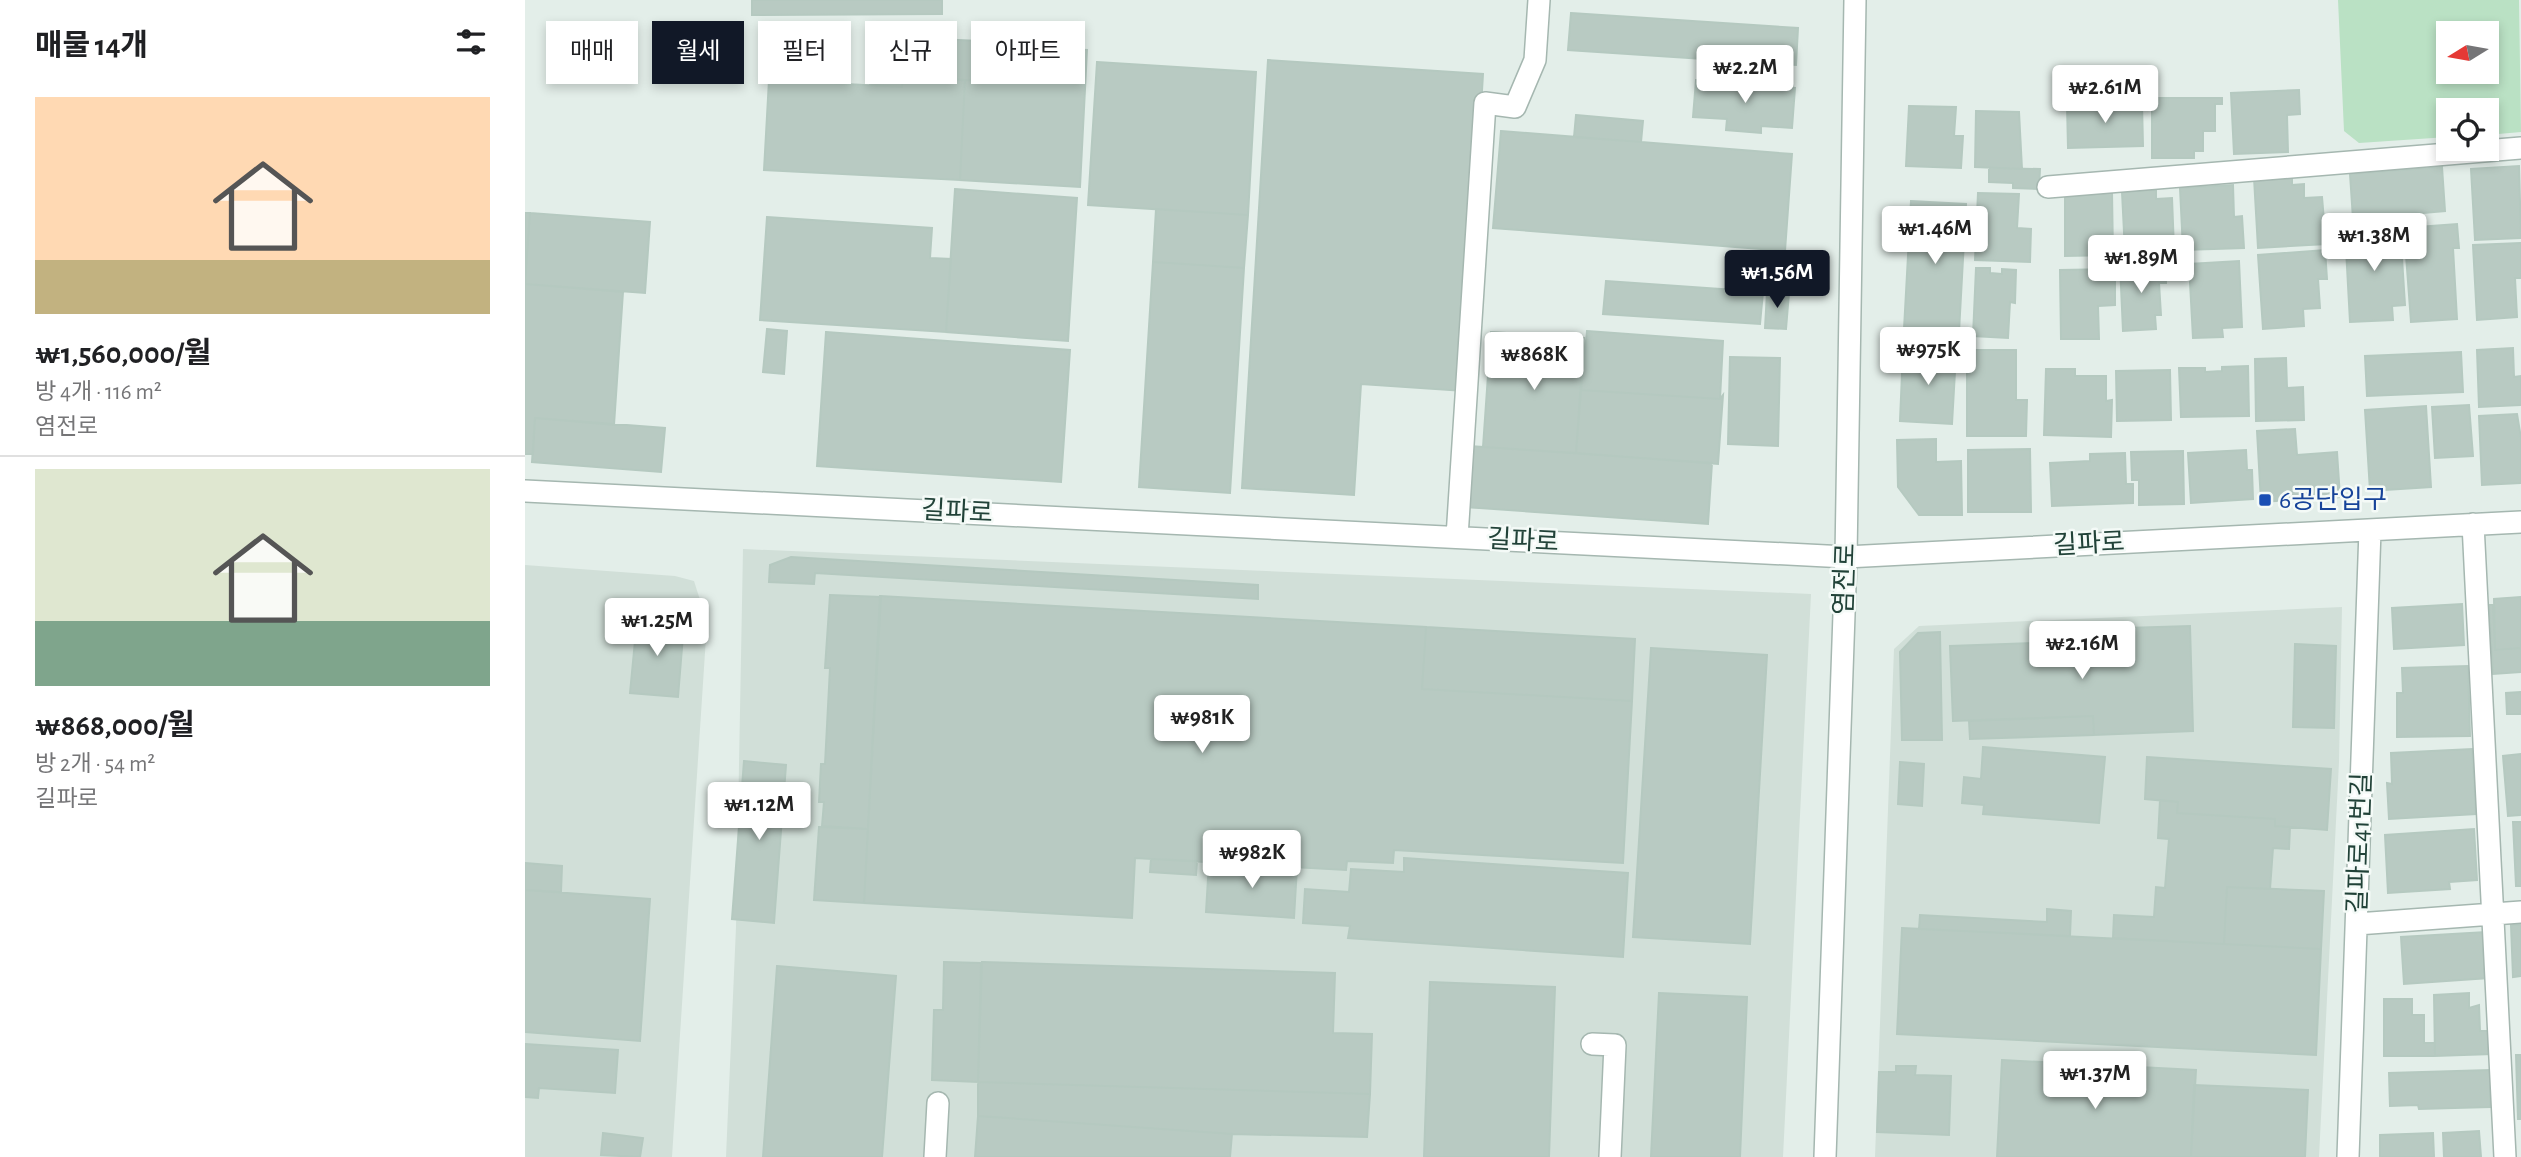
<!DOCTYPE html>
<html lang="ko">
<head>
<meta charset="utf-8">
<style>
  :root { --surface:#fff; --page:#f2f2f2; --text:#202124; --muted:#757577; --line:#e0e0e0; --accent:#111827 }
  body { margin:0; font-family:"Alegreya Sans","Noto Sans KR",sans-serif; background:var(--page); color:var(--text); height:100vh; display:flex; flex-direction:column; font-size:26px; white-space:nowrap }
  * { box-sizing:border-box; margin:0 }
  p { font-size:23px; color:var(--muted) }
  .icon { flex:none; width:38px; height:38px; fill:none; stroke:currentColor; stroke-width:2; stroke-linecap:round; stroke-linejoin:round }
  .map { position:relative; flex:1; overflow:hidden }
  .drawer { display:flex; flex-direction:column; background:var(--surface); width:525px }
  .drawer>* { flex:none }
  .guide { position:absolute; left:21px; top:21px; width:665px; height:63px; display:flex; gap:14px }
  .needle { width:46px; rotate:259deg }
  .fabs { position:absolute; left:1911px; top:21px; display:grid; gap:14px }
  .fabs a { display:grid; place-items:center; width:63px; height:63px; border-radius:0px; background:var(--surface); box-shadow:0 4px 10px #0003; font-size:35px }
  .price { position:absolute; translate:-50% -60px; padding:0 16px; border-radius:7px; background:#fff; color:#222; font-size:23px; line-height:46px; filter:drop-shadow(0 2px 4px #0008) }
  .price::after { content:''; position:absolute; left:50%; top:42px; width:21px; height:16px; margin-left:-10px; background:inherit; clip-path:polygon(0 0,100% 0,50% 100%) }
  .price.selected { background:var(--accent); color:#fff }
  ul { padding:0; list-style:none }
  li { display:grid; align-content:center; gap:14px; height:371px; padding:0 35px }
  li+li { border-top:2px solid var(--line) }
  li span { display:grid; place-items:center; height:217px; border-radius:0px; color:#555 }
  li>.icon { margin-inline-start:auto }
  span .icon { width:126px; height:126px; fill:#fffc; stroke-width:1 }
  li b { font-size:30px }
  h2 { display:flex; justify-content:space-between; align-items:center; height:84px; padding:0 35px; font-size:30px }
  .chip { padding:0 24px; border-radius:0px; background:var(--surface); box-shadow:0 4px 10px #0003; font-size:24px; line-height:63px }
  .chip.selected { background:var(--accent); color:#fff }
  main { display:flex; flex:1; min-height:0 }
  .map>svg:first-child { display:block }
  .built { fill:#d1dfd8 }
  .green { fill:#bae1c4; fill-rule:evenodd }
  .building { fill:#b8cac2; stroke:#b5c9c0; stroke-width:2 }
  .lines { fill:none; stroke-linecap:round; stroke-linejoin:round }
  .minor-casing { stroke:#a5b7b0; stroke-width:24 }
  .minor { stroke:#fff; stroke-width:21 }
  .transit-dot { fill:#1a4fb4; stroke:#f4faf7; stroke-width:2.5 }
  .labels { text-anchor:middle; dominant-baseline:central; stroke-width:5; stroke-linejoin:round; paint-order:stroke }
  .transit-label { font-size:26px; fill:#164399; stroke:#f4faf7; text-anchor:start }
  .street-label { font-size:26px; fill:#214238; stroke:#f4faf7 }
</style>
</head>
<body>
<main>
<section class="drawer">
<h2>매물 14개<svg class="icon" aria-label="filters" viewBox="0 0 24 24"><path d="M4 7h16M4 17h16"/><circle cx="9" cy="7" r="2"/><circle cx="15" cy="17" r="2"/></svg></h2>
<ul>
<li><span style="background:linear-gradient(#ffd9b3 75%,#c2b280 0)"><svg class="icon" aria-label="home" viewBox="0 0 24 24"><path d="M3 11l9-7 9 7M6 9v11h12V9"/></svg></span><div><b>₩1,560,000/월</b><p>방 4개 · 116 m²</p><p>염전로</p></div></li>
<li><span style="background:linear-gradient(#dfe7d0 70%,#7fa58c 0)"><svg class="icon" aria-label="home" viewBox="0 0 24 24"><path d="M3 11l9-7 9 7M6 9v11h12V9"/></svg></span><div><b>₩868,000/월</b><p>방 2개 · 54 m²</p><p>길파로</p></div></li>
</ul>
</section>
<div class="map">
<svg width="1996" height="1157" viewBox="0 0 1996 1157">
  <rect width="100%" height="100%" fill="#e3eee9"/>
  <path class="built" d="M218 549 1286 594 1258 1157H201L211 927Z
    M0 565 150 576 169 581 182 622 147 1157H0Z
    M1817 607 1814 762 1794 1157H1350L1369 649 1394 626Z"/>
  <path class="green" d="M1813 0H1994L1996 132 1962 135V110H1923V137L1834 143 1819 131ZM1923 33H1962V72H1923Z"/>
  <path class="building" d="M227 0H417V14L227 15Z
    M1046 13 1273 28 1271 65 1043 50Z
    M348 36 475 42 473 82 378 77 377 87 345 85Z
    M475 45 562 50 555 187 435 180 440 80 473 82Z
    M743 60 958 74 939 391 836 384 829 495 717 488Z
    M572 62 731 72 723 215 563 205Z
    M378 77 440 80 435 180 239 170 244 80 377 87Z
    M1171 80 1270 88 1267 128 1236 126V133L1201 130 1202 119 1168 117Z
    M1774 90 1775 114 1762 115 1763 152 1709 154 1706 93Z
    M1627 98H1697V104H1690V131H1678V151H1669V158H1627Z
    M1617 103 1618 146 1543 148 1542 105Z
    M1384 106 1431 107 1429 136H1438L1436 168 1381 166Z
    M1451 111 1494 112 1497 169 1450 167Z
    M1051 115 1118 121 1116 142 1049 137Z
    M976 131 1267 154 1260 251 968 228Z
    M1994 166 1996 238 1950 240 1946 169Z
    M1917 167 1920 211 1828 219 1825 174Z
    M1464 168 1515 169 1514 189 1488 188V183L1464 182Z
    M1767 175V185L1779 184V198L1797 197 1801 244 1733 248 1729 178Z
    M1708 185 1709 217 1717 216 1719 248 1658 250 1655 188Z
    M430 189 552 198 543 341 421 332Z
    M1631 190V199L1647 198 1649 249 1600 252 1597 192Z
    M1540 192H1587L1588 255 1540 256Z
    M1453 193 1494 194 1492 228 1506 229 1505 262 1450 260Z
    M1386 201 1441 204 1434 332 1379 329Z
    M631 209 723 215 719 268 628 262Z
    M0 213H5L0 283Z
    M5 213 125 222 120 293 0 284Z
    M242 217 407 228 405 258 426 259 421 332 235 320Z
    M1932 224 1934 248H1928L1932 319 1886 322 1879 228Z
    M1875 227 1880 305 1867 306 1868 320 1825 322 1820 230Z
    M1996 243V278H1990L1992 317 1952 320 1948 245Z
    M1800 250 1802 279H1793L1795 308 1778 309 1779 326 1738 329 1733 255Z
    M1714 261 1717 327 1697 328 1698 337 1668 338 1664 264Z
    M628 262 719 268 705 493 614 487Z
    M1640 262 1641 283H1634L1636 315H1630L1631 329 1598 331 1595 264Z
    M1451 268H1465V273L1477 274V269L1491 270 1490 303 1485 302 1483 338 1448 336Z
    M1590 269V305L1573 306 1574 339H1536L1535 270Z
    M1081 281 1238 292 1235 324 1078 314Z
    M0 284 98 292 89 425 10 418 8 454H0Z
    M1242 292 1264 293 1261 329 1240 328Z
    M242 329 262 331 259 374 238 372Z
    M1062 331 1198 341 1195 399 1056 390Z
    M301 332 545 350 536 482 292 466Z
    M966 332 1059 338 1051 453 958 447Z
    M1988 348 1989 377 1996 376V405L1954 407 1952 350Z
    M1378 350 1431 354 1427 424 1375 421Z
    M1442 350H1491V400H1502L1501 436H1442Z
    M1936 352 1938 392 1842 396 1840 356Z
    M1205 357 1255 358 1253 446 1203 444Z
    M1761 358 1762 388 1778 387 1779 420 1731 421 1730 359Z
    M1723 366 1724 416 1656 417 1654 368H1680V372L1697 371V367Z
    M1521 369H1550V376H1581V401L1587 400 1586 437 1519 435Z
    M1645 370 1646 420 1592 421 1591 371Z
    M1056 390 1195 399 1198 395 1193 464 1051 453Z
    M1944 405 1948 456 1910 458 1907 407Z
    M1901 406 1906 487 1845 491 1840 410Z
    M1992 414 1996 438V483L1957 485 1954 416Z
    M10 418 140 428 136 472 7 462Z
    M1770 429 1772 455 1812 452 1815 497 1736 502 1732 431Z
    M1411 439V462L1436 461 1437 515H1394L1373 487 1372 440Z
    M944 446 1187 463 1183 524 940 507Z
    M1505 449 1506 512H1443V450Z
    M1721 450 1722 470H1727L1728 499 1666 503 1663 453Z
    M1658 451 1659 504 1614 505V480H1607L1606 452Z
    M1600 453 1601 484H1608V503L1527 506 1525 463 1565 461V454Z
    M266 557 733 585V599L290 573 289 584 244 582 245 565Z
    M305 595 356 597 343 829 297 826 299 802H294L296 764H300L305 668H300Z
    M355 596 901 627 897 689 1107 701 1098 863 869 850 868 863 822 861 821 870 610 858 607 918 339 903Z
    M1996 597V648L1970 650 1969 599Z
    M1937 604 1939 645 1869 649 1867 608Z
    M1964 605H1968L1970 650 1996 648V672L1968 674Z
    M112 620 159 623 153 697 105 693Z
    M1665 626 1668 731 1569 735 1568 716 1428 721 1425 646 1568 641V629Z
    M901 627 1110 639 1107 701 897 689Z
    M1415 632 1417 740H1377L1375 652 1393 633Z
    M1770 644 1811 646 1809 728 1768 727Z
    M1126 648 1242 655 1225 944 1108 937Z
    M1943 666 1945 736 1872 737V693H1878L1877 668Z
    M1996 692V714H1982L1981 693Z
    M1568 716 1569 735 1445 739 1444 721Z
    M1458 747 1580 757 1574 823 1458 814 1459 805 1437 803 1439 777 1456 779Z
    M1947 749 1951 814 1864 819 1862 783 1867 784 1866 753Z
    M1996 754V815L1983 816 1978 756Z
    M1622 757 1806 769 1802 830 1750 826V819L1652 813 1653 802 1620 799Z
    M219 761 261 765 249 923 207 919Z
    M1375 762 1399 764 1397 806 1373 804Z
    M1635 800 1653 802 1652 813 1750 819V826L1765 827 1764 849 1748 848 1745 889 1702 887 1699 944 1588 938 1589 915 1629 917 1631 887 1640 888 1644 839 1633 838Z
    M1988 822H1996V886H1991Z
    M294 827 343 829 339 903 289 900Z
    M1949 829 1952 880 1924 882 1925 889 1863 893 1860 835Z
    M879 858 1103 873 1098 957 823 938 825 926 778 923 780 889 824 892 826 869 879 872Z
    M626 859 672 861 671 875 625 872Z
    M684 862 772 867 769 918 681 912Z
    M0 863 37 866 36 892 0 890Z
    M1702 887 1799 891 1796 949 1699 944Z
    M0 890 125 899 115 1041 0 1032Z
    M1522 909 1546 911 1545 936 1394 929 1395 915 1522 922Z
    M1986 925H1996V976L1988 977Z
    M1377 928 1796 949 1791 1055 1372 1034Z
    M1961 932 1964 978 1879 984 1876 937Z
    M419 962 456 963 453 1082 407 1080 409 1010H418Z
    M457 962 810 973 808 1033 847 1034 845 1094 453 1082Z
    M252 966 371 976 357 1157H238Z
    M905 982 1030 987 1024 1157H899Z
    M1134 993 1222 997 1215 1157H1126Z
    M1944 993V1008L1954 1005 1955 1031H1966L1967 1054 1910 1056 1909 995Z
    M1859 999H1887V1015H1899V1043H1910V1056H1859Z
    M0 1044 93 1050 90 1093 14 1088 13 1098 0 1097Z
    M1991 1055H1996V1119H1993Z
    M1477 1060 1671 1070 1666 1157H1472Z
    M1371 1066H1391L1390 1075 1426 1076 1424 1135 1352 1132 1354 1072H1371Z
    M1965 1070V1107L1894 1109 1893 1105 1865 1106 1864 1073Z
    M453 1082 845 1094 842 1137 707 1134 453 1116Z
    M1669 1085 1783 1090 1780 1157H1666Z
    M453 1116 707 1134 705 1157H450Z
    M1954 1131 1956 1157H1919L1918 1133Z
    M78 1133 118 1138 115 1157 76 1155Z
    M1908 1133 1909 1157H1855V1135Z"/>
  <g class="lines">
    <g class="minor-casing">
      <path id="minor" d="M1523 187 1996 148
        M0 491 1321 557 1996 522
        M1948 524 1980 1157
        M932 537 960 103 990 107 1010 60 1014 0
        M1832 924 1996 912
        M1067 1044 1090 1045 1085 1157
        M410 1157 413 1103
        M1300 1157 1321 557 1330 0
        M1823 1157 1845 530"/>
    </g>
    <use href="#minor" class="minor"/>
  </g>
  <rect class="transit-dot" x="1733" y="493" width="14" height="14" rx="3.5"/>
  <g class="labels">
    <g class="transit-label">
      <text x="1754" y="500">6공단입구</text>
    </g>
    <g class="street-label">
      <text transform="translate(432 512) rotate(3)">길파로</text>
      <text transform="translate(998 541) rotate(3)">길파로</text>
      <text transform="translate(1564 544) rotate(-3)">길파로</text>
      <text transform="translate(1320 579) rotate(-88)">염전로</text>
      <text transform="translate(1835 843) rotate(-88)">길파로41번길</text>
    </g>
  </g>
</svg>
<div class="fabs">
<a><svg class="needle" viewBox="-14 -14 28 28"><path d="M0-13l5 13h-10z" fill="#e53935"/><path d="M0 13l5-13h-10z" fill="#757577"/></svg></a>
<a><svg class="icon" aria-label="locate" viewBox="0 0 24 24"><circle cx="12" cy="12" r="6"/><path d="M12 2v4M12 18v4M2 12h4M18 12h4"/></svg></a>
</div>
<b class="price" style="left:1220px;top:105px">₩2.2M</b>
<b class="price" style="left:1580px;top:125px">₩2.61M</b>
<b class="price" style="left:1410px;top:266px">₩1.46M</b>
<b class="price" style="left:1849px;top:273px">₩1.38M</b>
<b class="price" style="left:1616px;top:295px">₩1.89M</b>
<b class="price selected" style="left:1252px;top:310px">₩1.56M</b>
<b class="price" style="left:1403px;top:387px">₩975K</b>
<b class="price" style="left:1009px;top:392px">₩868K</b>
<b class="price" style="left:132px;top:658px">₩1.25M</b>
<b class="price" style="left:1557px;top:681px">₩2.16M</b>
<b class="price" style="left:677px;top:755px">₩981K</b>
<b class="price" style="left:234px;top:842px">₩1.12M</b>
<b class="price" style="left:727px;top:890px">₩982K</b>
<b class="price" style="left:1570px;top:1111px">₩1.37M</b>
<div class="guide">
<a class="chip">매매</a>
<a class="chip selected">월세</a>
<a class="chip">필터</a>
<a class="chip">신규</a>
<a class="chip">아파트</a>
</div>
</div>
</main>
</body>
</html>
